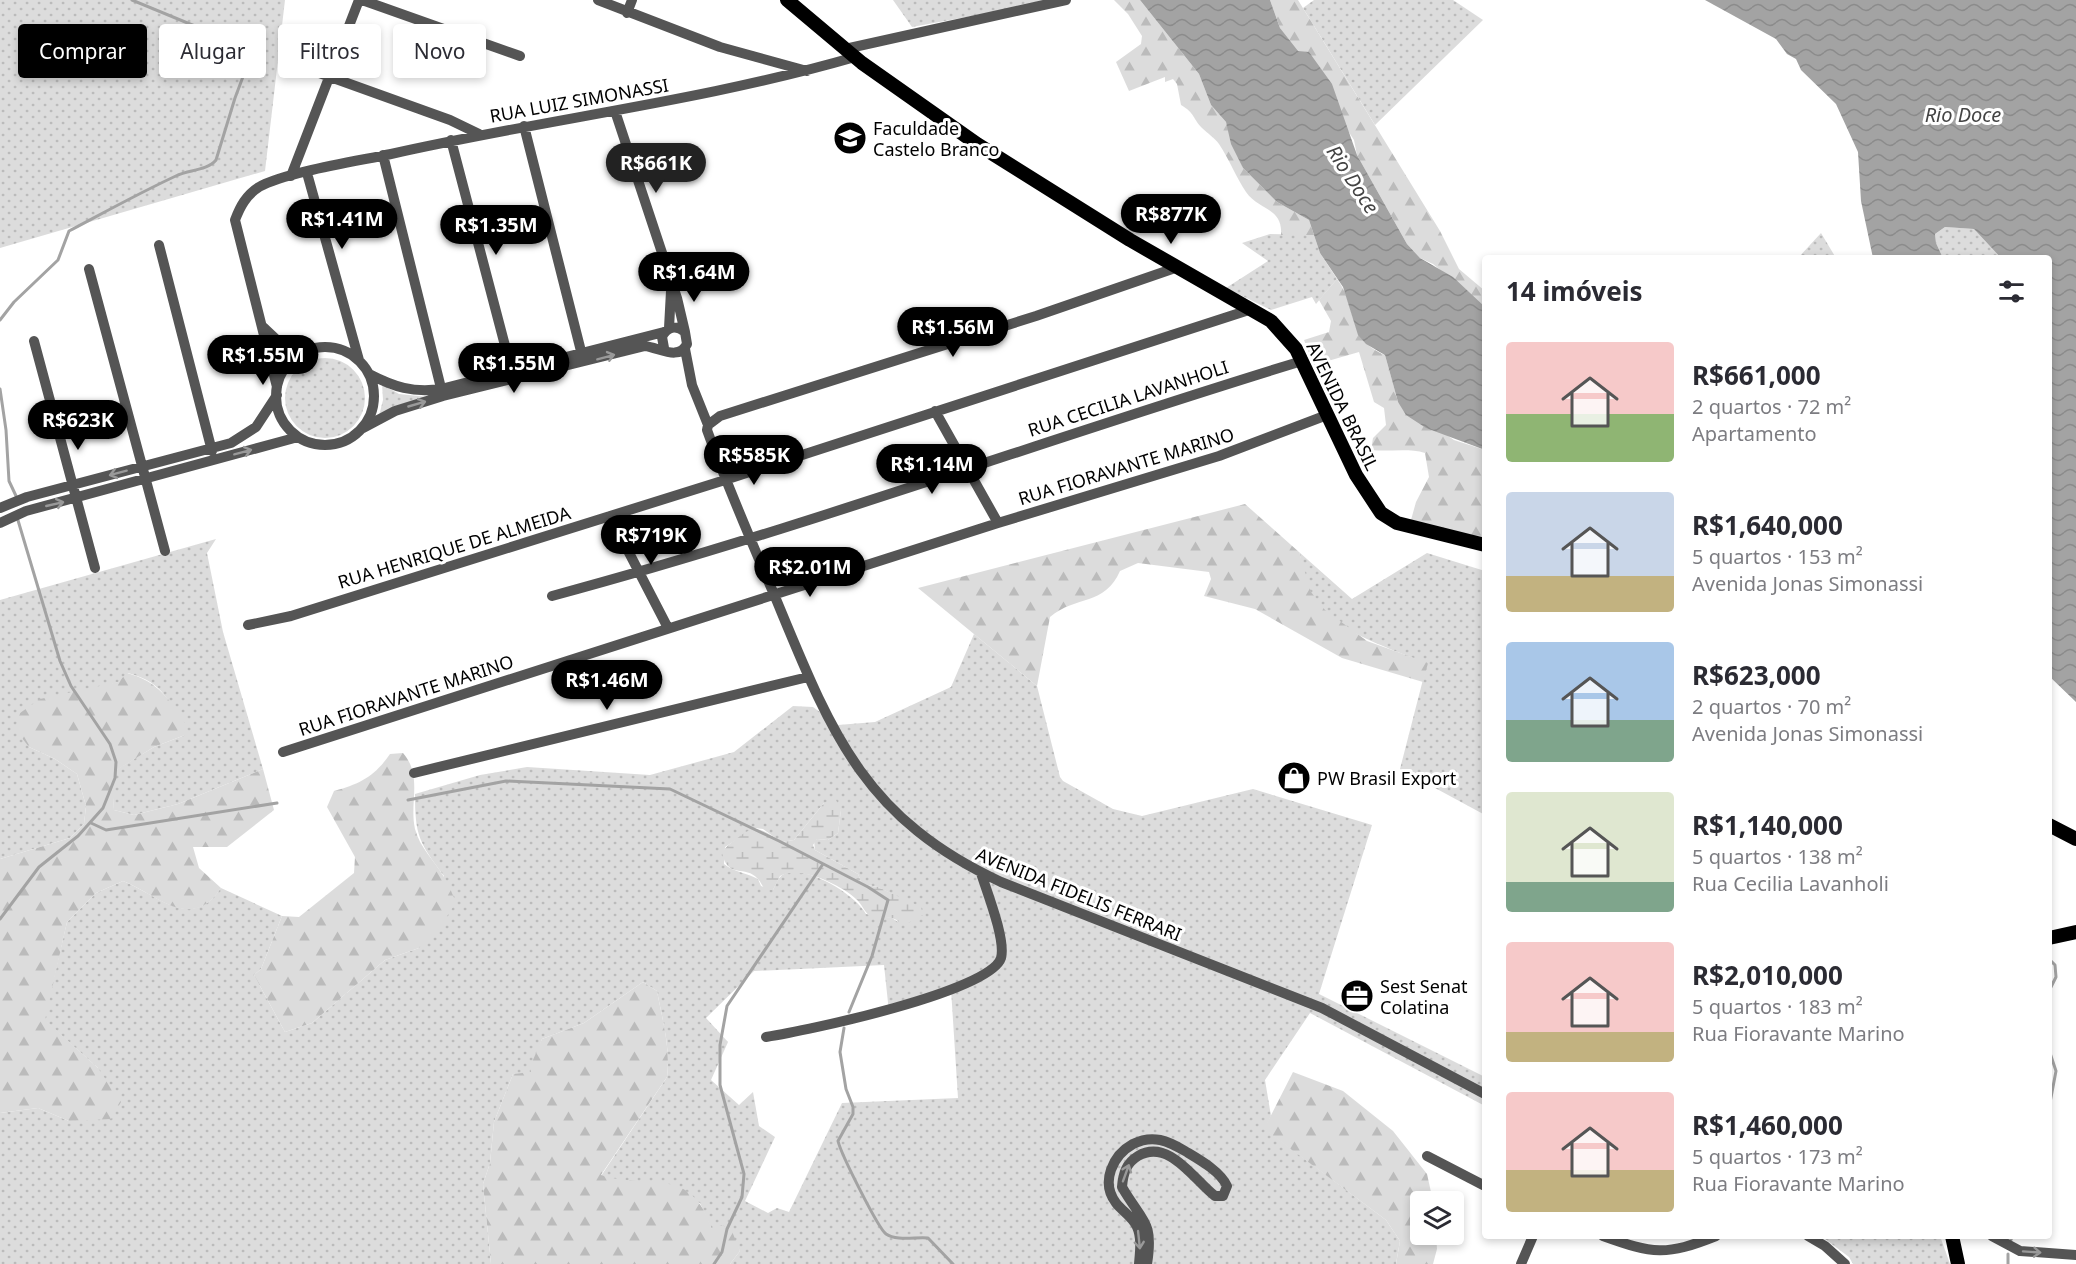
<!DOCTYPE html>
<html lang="pt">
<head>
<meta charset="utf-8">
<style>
  :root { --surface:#fff; --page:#f7f7f7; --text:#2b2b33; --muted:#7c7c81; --accent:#000 }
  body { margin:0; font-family:"Noto Sans",sans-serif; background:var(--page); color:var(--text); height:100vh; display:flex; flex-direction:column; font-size:22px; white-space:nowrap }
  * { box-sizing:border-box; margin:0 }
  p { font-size:20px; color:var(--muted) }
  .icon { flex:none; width:33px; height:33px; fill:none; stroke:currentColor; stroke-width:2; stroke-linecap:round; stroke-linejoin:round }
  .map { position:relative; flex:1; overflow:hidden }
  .sheet { position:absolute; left:1482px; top:255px; width:570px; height:984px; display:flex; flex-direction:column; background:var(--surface); border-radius:6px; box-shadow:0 3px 9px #0003 }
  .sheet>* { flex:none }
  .banner { position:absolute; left:18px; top:24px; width:570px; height:54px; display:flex; gap:12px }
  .controls { position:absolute; left:1410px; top:1191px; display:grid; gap:12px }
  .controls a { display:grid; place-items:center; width:54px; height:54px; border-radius:6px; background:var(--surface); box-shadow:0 3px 9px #0003; font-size:30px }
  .price { position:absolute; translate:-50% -51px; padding:0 14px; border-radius:21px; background:var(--accent); color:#fff; font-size:20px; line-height:39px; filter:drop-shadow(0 2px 3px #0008) }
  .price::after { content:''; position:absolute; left:50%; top:36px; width:18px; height:14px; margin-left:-9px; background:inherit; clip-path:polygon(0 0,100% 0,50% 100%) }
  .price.on { background:#222; color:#fff }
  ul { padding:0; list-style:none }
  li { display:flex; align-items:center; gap:18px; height:150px; padding:0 24px }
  li span { display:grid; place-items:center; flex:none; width:168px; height:120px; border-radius:6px; color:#555 }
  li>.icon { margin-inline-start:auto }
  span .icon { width:72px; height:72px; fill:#fffc; stroke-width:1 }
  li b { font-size:26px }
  h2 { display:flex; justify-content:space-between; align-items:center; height:72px; padding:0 24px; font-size:26px }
  .pill { padding:0 21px; border-radius:6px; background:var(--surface); box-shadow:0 3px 9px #0003; font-size:21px; line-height:54px }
  .pill.on { background:var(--accent); color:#fff }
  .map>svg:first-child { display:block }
  .grass { fill:url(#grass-dots); fill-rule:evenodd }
  .forest { fill:url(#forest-firs) }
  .wetland { fill:url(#wetland-marsh) }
  .water { fill:url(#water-waves) }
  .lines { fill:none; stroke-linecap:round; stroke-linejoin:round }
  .stream { stroke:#a3a3a3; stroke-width:3 }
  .minor { stroke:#555; stroke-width:10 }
  .major { stroke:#000; stroke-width:14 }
  .oneway { stroke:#999 }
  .labels { text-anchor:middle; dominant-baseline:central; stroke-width:6; stroke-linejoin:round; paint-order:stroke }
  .street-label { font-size:18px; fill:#000; stroke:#fff }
  .poi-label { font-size:18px; fill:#000; stroke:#fff; text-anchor:start }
  .water-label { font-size:20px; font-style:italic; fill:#444; stroke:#fff }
</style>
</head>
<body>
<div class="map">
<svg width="2076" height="1264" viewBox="0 0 2076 1264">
  <defs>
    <pattern id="grass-dots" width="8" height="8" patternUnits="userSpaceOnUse" patternTransform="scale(1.5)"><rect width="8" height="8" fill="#dcdcdc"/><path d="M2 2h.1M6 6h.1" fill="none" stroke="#bbb" stroke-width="1.8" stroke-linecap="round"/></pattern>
    <pattern id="forest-firs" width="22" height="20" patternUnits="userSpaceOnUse" patternTransform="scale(1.5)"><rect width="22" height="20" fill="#dcdcdc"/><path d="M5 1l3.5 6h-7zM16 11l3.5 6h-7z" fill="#bbb"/></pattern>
    <pattern id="wetland-marsh" width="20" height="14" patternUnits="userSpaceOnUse" patternTransform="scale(1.5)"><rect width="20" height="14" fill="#dcdcdc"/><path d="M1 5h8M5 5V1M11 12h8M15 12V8" fill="none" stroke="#bbb"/></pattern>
    <pattern id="water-waves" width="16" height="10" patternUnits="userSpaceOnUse" patternTransform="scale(1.5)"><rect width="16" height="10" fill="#a3a3a3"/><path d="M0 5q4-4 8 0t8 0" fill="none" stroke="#8b8b8b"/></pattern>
  </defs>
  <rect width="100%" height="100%" fill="#fff"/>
  <path class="grass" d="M0 0H285L265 171 0 248Z
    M893 0H1059L912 27Z
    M1314 0H1453L1483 20 1375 125 1303 8Z
    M1945 227 1974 229 2001 258H1943L1936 243 1935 234Z
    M1821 233 1836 258H1798Z
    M1270 234 1314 235 1320 253 1337 279 1316 304 1312 297 1271 310 1226 288 1268 261 1242 243Z
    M285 398a40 40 0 1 1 80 0a40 40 0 1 1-80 0Z
    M382 384 399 394 428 397 379 416 383 400Z
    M216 539 207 553 223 632 263 769 178 804 134 815 114 810 111 773 154 747 185 735C170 702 165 683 128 673L119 682 93 689 29 747 55 759 77 774 86 806 84 824 70 838 0 859V600Z
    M1299 552 1352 599 1427 553 1485 571V815L1400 769 1427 664C1393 649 1337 633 1315 600 1306 586 1303 568 1299 552Z
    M974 634 1037 686 1060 777 1063 781 1113 809 1142 816 1253 789 1372 825 1319 994 1485 1077V1106L1310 1013 1265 1080 1271 1116 1265 1129 1386 1220 1400 1241 1396 1264H730L740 1251 727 1228 712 1230 700 1203 601 1176 667 1077C671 1049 662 1018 657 991L643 982 584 1023 542 1039 531 1073 513 1074 494 1122 490 1163 483 1184 491 1264H0V1113L38 1108 69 1121 98 1068 44 1020 67 922 96 893 123 881C158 895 191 932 221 888L282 916 261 969 254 975 285 1032 312 1023 385 960 419 948 444 876C419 842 415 836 415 794L480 775 527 767 650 775 734 752 793 706 813 707 838 725 875 722 951 687ZM824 803 841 810 838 833 828 840 817 839 814 841 815 850 858 874 862 884 878 887 892 894 898 922 892 918 866 914C856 895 806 864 784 874 778 877 776 884 773 890L761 886 758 879C747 873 734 872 724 864L725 847 755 828 763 829 781 842 794 840ZM884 965 889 1012 951 989 958 1098 842 1103 789 1212 777 1208 768 1213 745 1201 775 1137 759 1126 753 1092 739 1105 711 1080 728 1042 706 1018 754 971Z
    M1821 1236H1940L1950 1264H1853L1849 1257Z"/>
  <path class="forest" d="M1114 0H1140L1199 74 1211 105 1226 122 1243 168 1277 202 1309 220 1314 235H1281C1283 207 1259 211 1246 192 1236 177 1229 159 1219 144 1214 137 1208 134 1202 128 1193 119 1195 113 1181 105L1177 84 1173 79 1165 82V77L1129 91 1116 62 1141 44 1142 36 1128 14Z
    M1270 0H1298L1440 231 1459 269 1485 291V307L1433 264 1420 258 1407 244 1357 155 1354 140 1280 28Z
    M1337 279C1358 307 1346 339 1385 355L1398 402 1454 440 1485 450V526L1482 529 1485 531V540L1411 520 1416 502 1429 477 1425 453C1409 448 1389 452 1371 450L1373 438 1386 425 1384 408 1374 402 1359 352 1314 365 1304 340 1329 332 1331 321 1319 300Z
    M1245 504 1299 552 1311 592 1325 610 1367 641 1428 663 1423 682 1342 658 1255 609 1204 596 1211 579 1209 572 1138 563 1120 571C1105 606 1076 595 1050 617L1037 686 918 588Z
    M127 673C158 681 170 700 187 726L185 735 154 747 112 773 114 810 134 815 178 804 263 769 274 810 227 847H193L199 868 221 888C191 933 158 895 123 881L96 893 67 922 45 1020 98 1068 121 1102 111 1119 69 1121 38 1108 0 1113V859L70 838 84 824 86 806 77 774 55 759 29 747 15 729 20 713 40 699 118 682Z
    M403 753C423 776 409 803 415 829 420 848 434 860 444 877 449 885 452 894 456 902L444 921 419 948 385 960 312 1023 285 1032 254 975 261 969 282 916 299 917 354 873 355 857 327 807 334 791C360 784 375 776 390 754Z
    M643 982 657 991C662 1018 671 1049 667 1077L601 1175C651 1191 690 1164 712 1229L722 1225 727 1228 729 1224 740 1251 730 1264H491L483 1184 490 1163 494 1122 513 1074 531 1072 530 1067 542 1039 584 1023Z
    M1293 1072 1343 1091 1393 1131 1427 1174 1433 1201 1420 1202V1234L1436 1235 1437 1249 1433 1264H1396L1400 1241 1386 1220 1264 1129Z"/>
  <path class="wetland" d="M830 800H836L841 810 838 833 828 840 817 839 813 845 815 850 858 874 862 884 878 887 921 907 923 915 906 924 892 918 871 917C864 912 862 904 856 899 841 885 800 865 780 876L773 890H767C761 886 762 883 758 879 745 864 728 880 722 853 726 846 732 842 739 837 757 822 765 832 781 842L794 840 824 803Z"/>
  <path class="water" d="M1140 0H1270L1280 28 1298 51 1309 52 1332 84 1357 155 1407 244 1420 258 1453 277 1485 307V450L1426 428 1406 415 1398 402 1385 355 1366 344 1358 335 1343 287 1320 253 1309 220 1277 202 1243 168 1231 144 1226 122 1211 105 1199 74Z
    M1705 0H2076V702L2049 676V258H2001L1974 229 1945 227 1935 234 1936 243 1943 258H1873L1861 201 1858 152 1836 104 1801 70 1796 59 1787 54 1776 39Z"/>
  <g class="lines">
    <path class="stream" d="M0 320 14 302 58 260 69 231C105 212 141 192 178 175 190 170 208 170 216 160L235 98 253 50 132 0
      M0 389 6 430 9 481 17 498
      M408 800 506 781 670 789 779 841 868 887 888 900 872 956 849 1012
      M91 823 106 830 277 803
      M0 919 39 867 78 836 103 808 115 778 116 762 110 744 71 686 60 661 17 517
      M2049 991 2056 977 2055 965 2049 959
      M844 1028 840 1052 846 1089 853 1107V1114L838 1141C841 1154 878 1228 886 1234 896 1241 915 1237 928 1238L953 1264
      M2049 1050 2056 1071 2049 1108
      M2011 1240 2012 1236
      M714 1264 722 1252 727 1229 742 1197 744 1174 720 1085V1045L727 1006 823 864
      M2008 1264V1254"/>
    <path class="minor" d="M362 0 520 56
      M598 0 720 47 807 71
      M627 13 632 0
      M845 49 1066 0
      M297 65 450 120 479 134
      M615 111 677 298 685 332
      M524 126 583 359
      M451 140 513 376
      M383 155 443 396
      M307 173 359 360
      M291 176 359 0
      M159 245 212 451
      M1178 267 1036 316 720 416 708 425 707 430C728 488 752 543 776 599 831 732 863 818 1001 882L1322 1008 1485 1094
      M89 269 165 551
      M263 327 281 344 300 355
      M669 328 671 291
      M34 341 95 568
      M276 396a49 49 0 1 1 98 0a49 49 0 1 1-98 0Z
      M685 349 692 385 708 425
      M369 374C394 387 413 393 441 389L664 332
      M277 387 235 220C240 207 246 195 259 187 286 172 358 161 391 154 546 119 703 101 855 57
      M935 411 998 523
      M363 428 395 411 443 396 645 346C660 348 679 361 687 344L685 332C676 325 667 326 662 337L664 348
      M0 508 27 497 231 443 256 427 277 395
      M610 516 668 628
      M0 523 26 511 298 437
      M552 596C805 528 1052 437 1302 361
      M248 625 291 616 725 480 1252 309
      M283 752 998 523 1219 456 1327 415
      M414 773 808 677
      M766 1037C805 1031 990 992 1001 958 1006 940 987 892 981 873
      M1427 1156 1485 1186
      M1603 1236C1653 1254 1666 1256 1716 1236
      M1808 1236 1825 1246 1845 1264
      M1992 1236 2020 1251 2076 1255
      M1139 1264C1140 1252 1142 1238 1137 1227 1133 1217 1122 1211 1116 1203 1100 1182 1113 1155 1133 1144 1153 1134 1168 1141 1185 1151 1200 1160 1220 1171 1227 1186L1223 1196H1215C1194 1180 1169 1138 1138 1156 1126 1163 1123 1174 1122 1187 1142 1222 1154 1220 1147 1264
      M1521 1264 1533 1236"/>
    <path class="major" d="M787 0 862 63 977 144 1130 240 1271 321 1296 349 1356 475 1381 513 1397 523 1485 545
      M2049 825 2076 839
      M2049 938 2076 932
      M1952 1236 1958 1264"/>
  </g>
  <defs><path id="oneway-shaft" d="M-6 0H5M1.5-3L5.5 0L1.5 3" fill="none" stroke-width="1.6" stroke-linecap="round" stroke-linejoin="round" transform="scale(1.5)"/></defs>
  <g class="oneway">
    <use href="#oneway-shaft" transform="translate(606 357) rotate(-15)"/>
    <use href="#oneway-shaft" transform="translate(417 404) rotate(-16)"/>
    <use href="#oneway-shaft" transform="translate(243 452) rotate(-15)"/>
    <use href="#oneway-shaft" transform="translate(118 473) rotate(165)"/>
    <use href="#oneway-shaft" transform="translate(55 504) rotate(-13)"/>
    <use href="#oneway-shaft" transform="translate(1126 1173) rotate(-70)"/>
    <use href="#oneway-shaft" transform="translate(1139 1240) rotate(84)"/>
    <use href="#oneway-shaft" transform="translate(2032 1252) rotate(4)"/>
  </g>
  <defs>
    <g id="university-disc" transform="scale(1.725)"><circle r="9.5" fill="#000" stroke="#fff"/><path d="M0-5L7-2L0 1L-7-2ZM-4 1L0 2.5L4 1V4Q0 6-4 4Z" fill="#fff"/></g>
    <g id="shop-disc" transform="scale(1.725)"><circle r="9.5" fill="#000" stroke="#fff"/><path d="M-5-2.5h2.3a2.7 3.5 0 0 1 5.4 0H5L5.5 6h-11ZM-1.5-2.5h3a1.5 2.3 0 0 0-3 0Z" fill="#fff"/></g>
    <g id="office-disc" transform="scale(1.725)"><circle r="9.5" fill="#000" stroke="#fff"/><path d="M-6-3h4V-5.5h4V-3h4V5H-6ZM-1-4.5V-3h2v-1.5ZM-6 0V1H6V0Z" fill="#fff"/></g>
  </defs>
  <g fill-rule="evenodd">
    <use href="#university-disc" x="850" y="138"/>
    <use href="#shop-disc" x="1294" y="778"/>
    <use href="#office-disc" x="1357" y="996"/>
  </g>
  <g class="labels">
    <g class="street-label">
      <text transform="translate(579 100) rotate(-10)">RUA LUIZ SIMONASSI</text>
      <text transform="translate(1128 398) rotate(-18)">RUA CECILIA LAVANHOLI</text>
      <text transform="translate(1343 406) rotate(64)">AVENIDA BRASIL</text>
      <text transform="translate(1126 466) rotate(-17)">RUA FIORAVANTE MARINO</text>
      <text transform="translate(454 547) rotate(-17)">RUA HENRIQUE DE ALMEIDA</text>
      <text transform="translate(406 695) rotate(-18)">RUA FIORAVANTE MARINO</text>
      <text transform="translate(1079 894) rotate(22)">AVENIDA FIDELIS FERRARI</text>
    </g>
    <g class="poi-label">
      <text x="873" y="128">Faculdade<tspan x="873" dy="21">Castelo Branco</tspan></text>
      <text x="1317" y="778">PW Brasil Export</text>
      <text x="1380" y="986">Sest Senat<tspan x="1380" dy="21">Colatina</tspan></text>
    </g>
    <g class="water-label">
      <text x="1963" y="114">Rio Doce</text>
      <text transform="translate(1353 179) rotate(57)">Rio Doce</text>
    </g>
  </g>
</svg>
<div class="controls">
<a><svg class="icon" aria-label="layers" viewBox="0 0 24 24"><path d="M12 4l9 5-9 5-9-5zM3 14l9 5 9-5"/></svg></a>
</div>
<b class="price on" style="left:656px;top:194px">R$661K</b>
<b class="price" style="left:1171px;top:245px">R$877K</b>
<b class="price" style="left:342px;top:250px">R$1.41M</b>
<b class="price" style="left:496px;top:256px">R$1.35M</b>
<b class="price" style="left:694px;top:303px">R$1.64M</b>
<b class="price" style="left:953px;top:358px">R$1.56M</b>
<b class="price" style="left:263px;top:386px">R$1.55M</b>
<b class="price" style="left:514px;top:394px">R$1.55M</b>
<b class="price" style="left:78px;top:451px">R$623K</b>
<b class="price" style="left:754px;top:486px">R$585K</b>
<b class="price" style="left:932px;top:495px">R$1.14M</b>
<b class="price" style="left:651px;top:566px">R$719K</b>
<b class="price" style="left:810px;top:598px">R$2.01M</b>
<b class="price" style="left:607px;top:711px">R$1.46M</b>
<div class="banner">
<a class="pill on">Comprar</a>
<a class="pill">Alugar</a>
<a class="pill">Filtros</a>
<a class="pill">Novo</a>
</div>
<section class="sheet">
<h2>14 imóveis<svg class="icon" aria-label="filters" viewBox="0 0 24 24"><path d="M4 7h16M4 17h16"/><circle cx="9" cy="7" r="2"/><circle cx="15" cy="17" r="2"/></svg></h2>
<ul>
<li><span style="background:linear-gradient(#f6c9c9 60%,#8fb573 0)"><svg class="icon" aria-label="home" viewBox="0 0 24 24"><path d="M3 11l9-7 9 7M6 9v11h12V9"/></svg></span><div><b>R$661,000</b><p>2 quartos · 72 m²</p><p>Apartamento</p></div></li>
<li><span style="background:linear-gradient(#c9d6e8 70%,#c2b280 0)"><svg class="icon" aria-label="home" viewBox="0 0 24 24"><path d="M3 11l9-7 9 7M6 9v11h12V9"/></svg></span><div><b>R$1,640,000</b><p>5 quartos · 153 m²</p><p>Avenida Jonas Simonassi</p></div></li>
<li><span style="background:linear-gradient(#a9c7e8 65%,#7fa58c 0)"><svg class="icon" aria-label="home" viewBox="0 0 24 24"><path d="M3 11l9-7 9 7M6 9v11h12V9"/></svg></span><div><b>R$623,000</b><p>2 quartos · 70 m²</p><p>Avenida Jonas Simonassi</p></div></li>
<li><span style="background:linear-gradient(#dfe7d0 75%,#7fa58c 0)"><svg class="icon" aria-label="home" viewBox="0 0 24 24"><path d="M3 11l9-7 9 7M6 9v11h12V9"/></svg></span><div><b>R$1,140,000</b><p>5 quartos · 138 m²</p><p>Rua Cecilia Lavanholi</p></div></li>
<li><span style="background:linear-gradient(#f6c9c9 75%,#c2b280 0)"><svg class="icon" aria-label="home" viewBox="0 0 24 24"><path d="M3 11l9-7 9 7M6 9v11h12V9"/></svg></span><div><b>R$2,010,000</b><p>5 quartos · 183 m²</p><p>Rua Fioravante Marino</p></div></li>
<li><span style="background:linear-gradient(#f6c9c9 65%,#c2b280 0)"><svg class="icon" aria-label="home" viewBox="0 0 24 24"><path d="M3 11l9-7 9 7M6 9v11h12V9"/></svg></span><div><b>R$1,460,000</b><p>5 quartos · 173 m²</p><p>Rua Fioravante Marino</p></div></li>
</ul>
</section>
</div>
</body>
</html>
